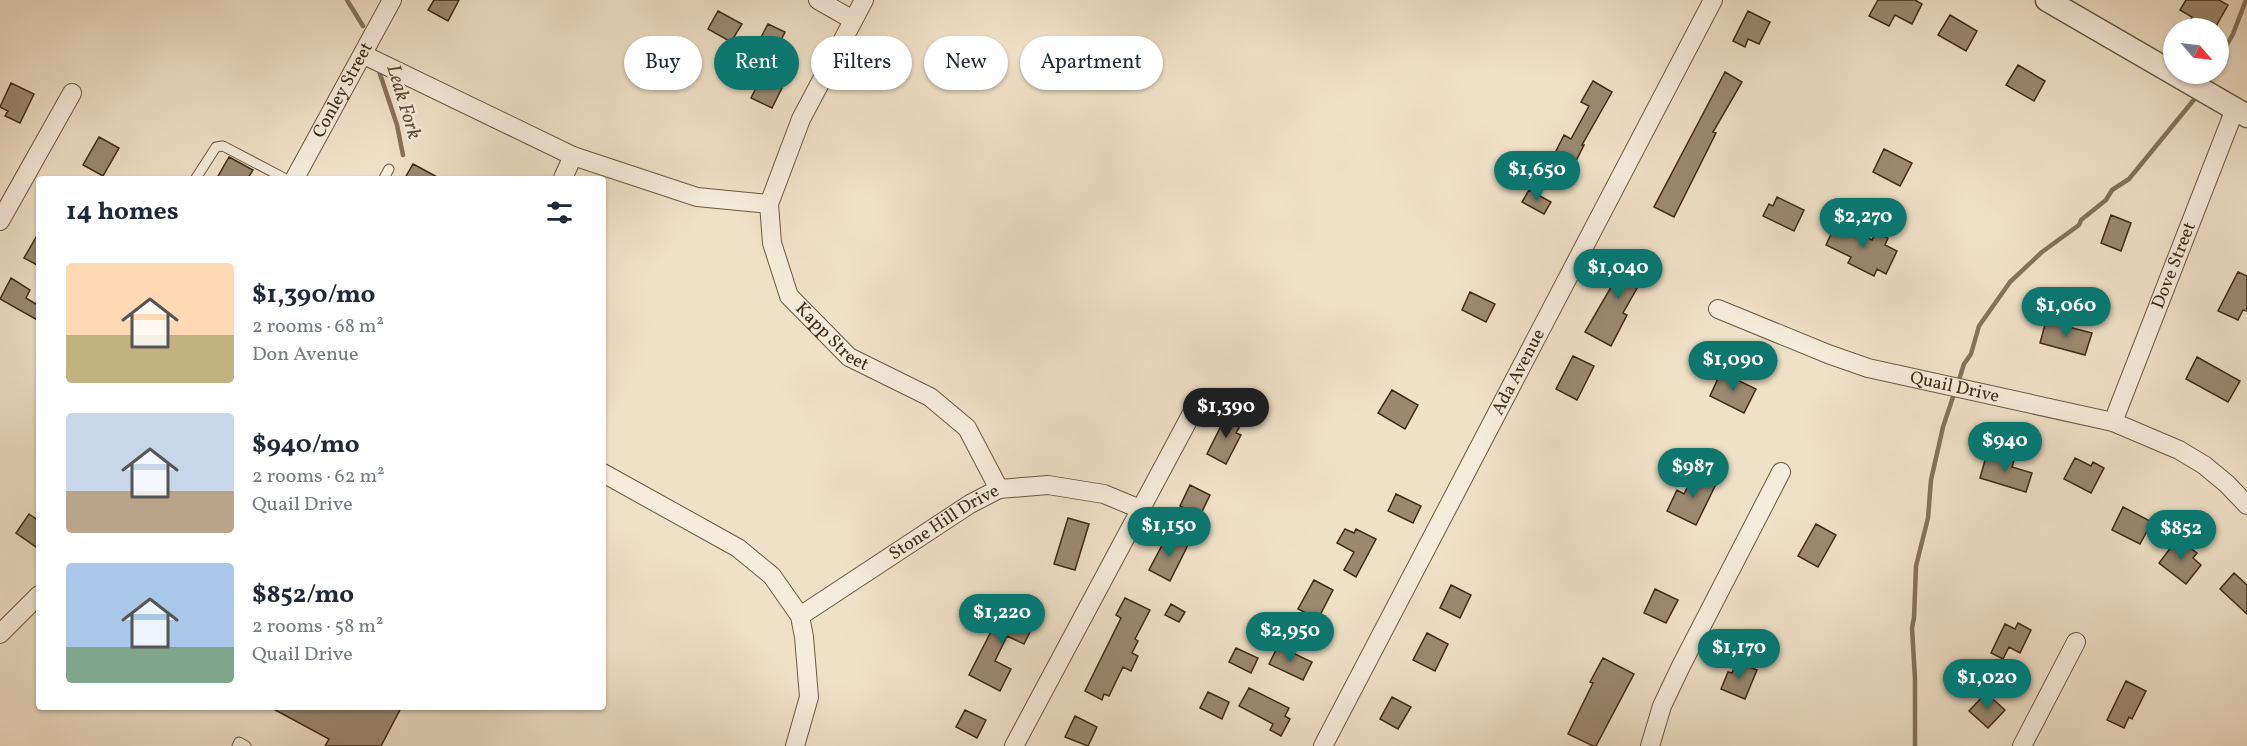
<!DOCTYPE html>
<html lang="en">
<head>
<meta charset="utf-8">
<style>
  :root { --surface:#fff; --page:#f6f6f7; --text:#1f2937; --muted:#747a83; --accent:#0f766e }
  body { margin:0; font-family:Vollkorn,serif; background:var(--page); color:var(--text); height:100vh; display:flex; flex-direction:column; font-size:22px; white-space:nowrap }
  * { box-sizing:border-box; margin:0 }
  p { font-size:20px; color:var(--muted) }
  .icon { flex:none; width:33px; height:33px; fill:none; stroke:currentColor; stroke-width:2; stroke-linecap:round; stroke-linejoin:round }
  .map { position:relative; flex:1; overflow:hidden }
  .sheet { position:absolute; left:36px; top:176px; width:570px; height:534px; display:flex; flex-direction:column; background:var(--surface); border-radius:6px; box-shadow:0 2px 4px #0004 }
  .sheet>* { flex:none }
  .hud { position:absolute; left:624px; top:36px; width:570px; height:54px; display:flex; gap:12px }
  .needle { width:39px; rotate:118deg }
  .fabs { position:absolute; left:2163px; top:18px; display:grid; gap:12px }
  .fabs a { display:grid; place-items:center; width:66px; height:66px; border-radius:50%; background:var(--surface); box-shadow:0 2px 4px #0004; font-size:30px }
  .price { position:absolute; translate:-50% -51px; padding:0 14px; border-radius:21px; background:var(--accent); color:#fff; font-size:20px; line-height:39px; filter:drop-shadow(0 2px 3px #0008) }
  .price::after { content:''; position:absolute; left:50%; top:36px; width:18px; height:14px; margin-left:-9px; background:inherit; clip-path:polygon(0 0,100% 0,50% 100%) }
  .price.on { background:#222; color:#fff }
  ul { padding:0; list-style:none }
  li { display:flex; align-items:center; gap:18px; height:150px; padding:0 30px }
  li span { display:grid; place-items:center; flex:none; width:168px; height:120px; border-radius:6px; color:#555 }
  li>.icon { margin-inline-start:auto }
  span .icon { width:72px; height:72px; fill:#fffc; stroke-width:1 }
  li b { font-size:26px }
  h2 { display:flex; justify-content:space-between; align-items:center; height:72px; padding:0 30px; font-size:26px }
  .chip { padding:0 21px; border-radius:27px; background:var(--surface); box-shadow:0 2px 4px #0004; font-size:21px; line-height:54px }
  .chip.on { background:var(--accent); color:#fff }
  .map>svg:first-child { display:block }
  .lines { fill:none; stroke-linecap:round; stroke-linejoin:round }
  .stream { stroke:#85735a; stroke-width:4.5 }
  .building { fill:#9b8a71; stroke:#3f2c13; stroke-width:1.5 }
  .service-casing { stroke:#6b5940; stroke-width:11 }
  .minor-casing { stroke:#6b5940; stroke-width:20 }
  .tertiary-casing { stroke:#6b5940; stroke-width:25 }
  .service { stroke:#f5ecdb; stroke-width:9 }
  .minor { stroke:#f5ecdb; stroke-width:18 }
  .tertiary { stroke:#f5ecdb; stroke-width:22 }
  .labels { text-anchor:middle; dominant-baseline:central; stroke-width:5; stroke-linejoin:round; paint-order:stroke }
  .street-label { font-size:18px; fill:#3f2c13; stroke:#f5ecdb }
  .water-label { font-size:20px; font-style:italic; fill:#625037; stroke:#f5ecdb }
</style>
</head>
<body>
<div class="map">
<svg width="2247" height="746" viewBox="0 0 2247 746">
  <rect width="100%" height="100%" fill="#efe1c7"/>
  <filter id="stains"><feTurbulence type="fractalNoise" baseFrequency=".00333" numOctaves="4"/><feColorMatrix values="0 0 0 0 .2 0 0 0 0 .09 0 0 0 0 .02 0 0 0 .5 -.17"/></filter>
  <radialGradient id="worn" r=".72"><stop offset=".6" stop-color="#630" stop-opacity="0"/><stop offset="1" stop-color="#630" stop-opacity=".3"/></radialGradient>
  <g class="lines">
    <path class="stream" d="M347 0 363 26
      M2218 60 2233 34 2246 0
      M378 68 397 125 403 155
      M2205 84 2211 74
      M1958 383 1964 364 1971 354 1979 326 2010 282 2042 252 2079 225 2081 220 2106 200 2112 190 2129 179 2197 96
      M1915 746V679L1912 628 1914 618 1916 566 1928 518 1931 480 1943 427 1955 391"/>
  </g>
  <path class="building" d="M434 0H459L448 21 428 10Z
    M1878 0H1915L1922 4 1912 24 1895 15 1889 26 1869 16Z
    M2186 0H2219L2228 5 2215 28H2185L2192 17 2180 10Z
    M718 11 742 24 731 42 708 29Z
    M1748 11 1770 22 1759 44 1748 39 1745 47 1733 41Z
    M1950 15 1977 31 1966 51 1938 35Z
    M768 24 785 32 769 64 752 54Z
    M768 64 789 74 772 108 751 98Z
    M2018 65 2045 81 2034 101 2006 85Z
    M1725 72 1742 82 1713 132 1716 133 1674 217 1654 207Z
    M1593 81 1612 92 1582 145H1584L1573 167 1553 157 1564 135 1571 139 1589 106 1581 102Z
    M11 83 34 94 20 123 5 116 8 111 0 107Z
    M99 137 119 148 103 176 83 165Z
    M1884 149 1912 163 1900 186 1873 172Z
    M229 157 253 170 248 178H217Z
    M413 164 439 178H405Z
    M1529 190 1551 202 1544 214 1522 202Z
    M1777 197 1804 210 1794 231 1763 216 1769 204 1773 206Z
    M2111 215 2131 223 2121 251 2101 243Z
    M1837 222 1872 240 1876 232 1888 238 1885 245 1897 251 1886 274 1877 269 1874 276 1848 263 1851 257 1826 245Z
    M39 232V266L24 258Z
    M1632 251 1652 262 1623 313 1627 315 1611 346 1585 332Z
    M2238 272 2247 276V311L2243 310 2238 320 2218 311Z
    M11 278 30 290 26 298 39 306V321L0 299Z
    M1470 292 1495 304 1486 322 1462 310Z
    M2046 321 2092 333 2085 355 2040 343Z
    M1573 356 1594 366 1577 400 1556 389Z
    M2197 357 2240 381 2228 402 2186 379Z
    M1721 372 1756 389 1744 413 1710 396Z
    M1392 390 1418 405 1405 429 1378 413Z
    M1227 414 1243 421 1236 433 1241 435 1226 464 1207 454Z
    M1987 453 2014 461 2012 467 2032 473 2026 492 1980 478Z
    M2075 458 2091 466 2093 462 2104 468 2091 493 2064 479Z
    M1696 471 1717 482 1696 525 1667 511 1677 490 1684 494Z
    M1190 485 1210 495 1200 516 1180 506Z
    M1396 494 1421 506 1413 523 1388 511Z
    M2123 507 2152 522 2140 544 2112 530Z
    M29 514 39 521V549L16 533Z
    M1068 518 1089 524 1075 570 1054 564Z
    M1816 524 1836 535 1818 567 1798 556Z
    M1345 529 1354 533 1356 529 1376 539 1356 577 1344 570 1354 552 1337 543Z
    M1168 534 1188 545 1170 581 1149 570Z
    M2178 538 2197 553 2193 558 2201 565 2186 584 2159 563Z
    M2234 573 2247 585V614L2220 589Z
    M1314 580 1333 590 1318 619 1298 609Z
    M1451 585 1471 595 1460 618 1440 608Z
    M1655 589 1678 600 1666 623 1644 613Z
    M1125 598 1150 610 1135 639 1138 641 1132 653 1138 656 1131 671 1123 667 1109 696 1104 694 1102 700 1085 691 1121 618 1116 615Z
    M1017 600 1031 607 1025 619 1034 624 1024 644 1007 636 995 661 1011 669 1000 691 969 675 1003 608 1011 612Z
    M1171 604 1185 612 1179 622 1165 615Z
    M2018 623 2031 630 2020 653 2009 647 2003 659 1991 653 2005 624 2015 629Z
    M1427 633 1448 644 1435 671 1413 660Z
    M1278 646 1312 662 1303 680 1269 664Z
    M1236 648 1258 658 1251 673 1229 662Z
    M1603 658 1634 674 1596 746H1593L1568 734 1593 683 1590 682Z
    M1737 662 1757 670 1745 699 1721 689 1728 672 1732 673Z
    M2126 681 2146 691 2132 719 2129 717 2124 728 2107 720Z
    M1249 688 1289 708 1285 716 1290 719 1281 736 1270 730 1273 724 1239 706Z
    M1208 692 1229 702 1222 719 1200 708Z
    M1986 693 2005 710 1988 728 1969 711Z
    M1392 697 1411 707 1398 729 1380 719Z
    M268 706H402L381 746H325L329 739Z
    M965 710 986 720 977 738 956 727Z
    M1075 716 1097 727 1088 746 1065 737Z"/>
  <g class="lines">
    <g class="service-casing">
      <path id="service" d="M196 178 216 147 223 146 284 178
        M384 178 389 169
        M237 746 239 742 246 746"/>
    </g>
    <g class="minor-casing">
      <g id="minor">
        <path d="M818 0 853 20"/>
        <path id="s1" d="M864 0 801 119 769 204 772 243 789 296 849 357 930 397 967 428 999 489"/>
        <path d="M364 55 573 156 697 197 769 204"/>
        <path id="s2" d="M295 178 392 0"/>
        <path d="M563 178 573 156"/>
        <path d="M0 221 72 93"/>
        <path id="s3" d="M1718 309 1828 354 1868 368 2113 422 2179 450 2204 465 2227 484 2247 505"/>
        <path id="s4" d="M2113 422 2235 109"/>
        <path d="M603 473 738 548 772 576 800 616 804 637 809 697 795 746"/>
        <path id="s5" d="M800 616 970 504 999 489 1048 485 1104 494 1140 509"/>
        <path d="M0 634 39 595"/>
        <path d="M1014 746 1199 400"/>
        <path id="s6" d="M1323 746 1713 0"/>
        <path d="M1650 746 1662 706 1681 666 1781 472"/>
        <path d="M2022 746 2076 642"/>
      </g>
    </g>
    <g class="tertiary-casing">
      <path id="tertiary" d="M2047 0 2247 116"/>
    </g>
    <use href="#service" class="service"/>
    <use href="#minor" class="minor"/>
    <use href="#tertiary" class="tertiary"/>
  </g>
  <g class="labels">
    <g class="street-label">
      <text stroke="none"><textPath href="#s2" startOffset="100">Conley Street</textPath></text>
      <text stroke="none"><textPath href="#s4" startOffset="168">Dove Street</textPath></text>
      <text stroke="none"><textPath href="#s1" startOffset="380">Kapp Street</textPath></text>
      <text stroke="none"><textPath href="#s6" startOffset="422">Ada Avenue</textPath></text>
      <text stroke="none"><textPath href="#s3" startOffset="250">Quail Drive</textPath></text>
      <text stroke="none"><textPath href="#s5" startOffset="172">Stone Hill Drive</textPath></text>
    </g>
    <g class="water-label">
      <text transform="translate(403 102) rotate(73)">Leak Fork</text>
    </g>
  </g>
  <rect width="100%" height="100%" filter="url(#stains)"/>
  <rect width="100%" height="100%" fill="url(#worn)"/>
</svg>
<div class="fabs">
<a><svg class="needle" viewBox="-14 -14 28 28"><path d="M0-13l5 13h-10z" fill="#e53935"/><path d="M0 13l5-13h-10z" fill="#747a83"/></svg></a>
</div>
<b class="price" style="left:1537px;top:202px">$1,650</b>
<b class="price" style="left:1863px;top:249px">$2,270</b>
<b class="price" style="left:1618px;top:300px">$1,040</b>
<b class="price" style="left:2066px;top:338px">$1,060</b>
<b class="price" style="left:1733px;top:392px">$1,090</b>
<b class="price on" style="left:1226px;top:439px">$1,390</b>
<b class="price" style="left:2005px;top:473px">$940</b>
<b class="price" style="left:1693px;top:499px">$987</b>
<b class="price" style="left:1169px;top:558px">$1,150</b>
<b class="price" style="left:2181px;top:561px">$852</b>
<b class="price" style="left:1002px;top:645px">$1,220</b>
<b class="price" style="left:1290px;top:663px">$2,950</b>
<b class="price" style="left:1739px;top:680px">$1,170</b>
<b class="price" style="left:1987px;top:710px">$1,020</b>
<div class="hud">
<a class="chip">Buy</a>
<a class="chip on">Rent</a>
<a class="chip">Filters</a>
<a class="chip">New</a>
<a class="chip">Apartment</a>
</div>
<section class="sheet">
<h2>14 homes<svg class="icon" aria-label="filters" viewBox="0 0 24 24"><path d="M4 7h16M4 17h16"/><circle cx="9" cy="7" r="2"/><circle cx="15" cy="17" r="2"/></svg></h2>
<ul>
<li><span style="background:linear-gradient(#ffd9b3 60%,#c2b280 0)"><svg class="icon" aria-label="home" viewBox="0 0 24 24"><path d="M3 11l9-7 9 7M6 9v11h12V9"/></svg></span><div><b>$1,390/mo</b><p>2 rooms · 68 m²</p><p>Don Avenue</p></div></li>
<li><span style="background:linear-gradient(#c9d6e8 65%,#b9a48a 0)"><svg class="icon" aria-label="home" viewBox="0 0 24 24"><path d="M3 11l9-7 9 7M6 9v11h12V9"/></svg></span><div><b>$940/mo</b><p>2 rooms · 62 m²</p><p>Quail Drive</p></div></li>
<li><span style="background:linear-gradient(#a9c7e8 70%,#7fa58c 0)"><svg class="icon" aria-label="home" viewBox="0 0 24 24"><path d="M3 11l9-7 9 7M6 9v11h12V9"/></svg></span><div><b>$852/mo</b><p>2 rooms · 58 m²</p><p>Quail Drive</p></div></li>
</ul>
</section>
</div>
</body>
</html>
